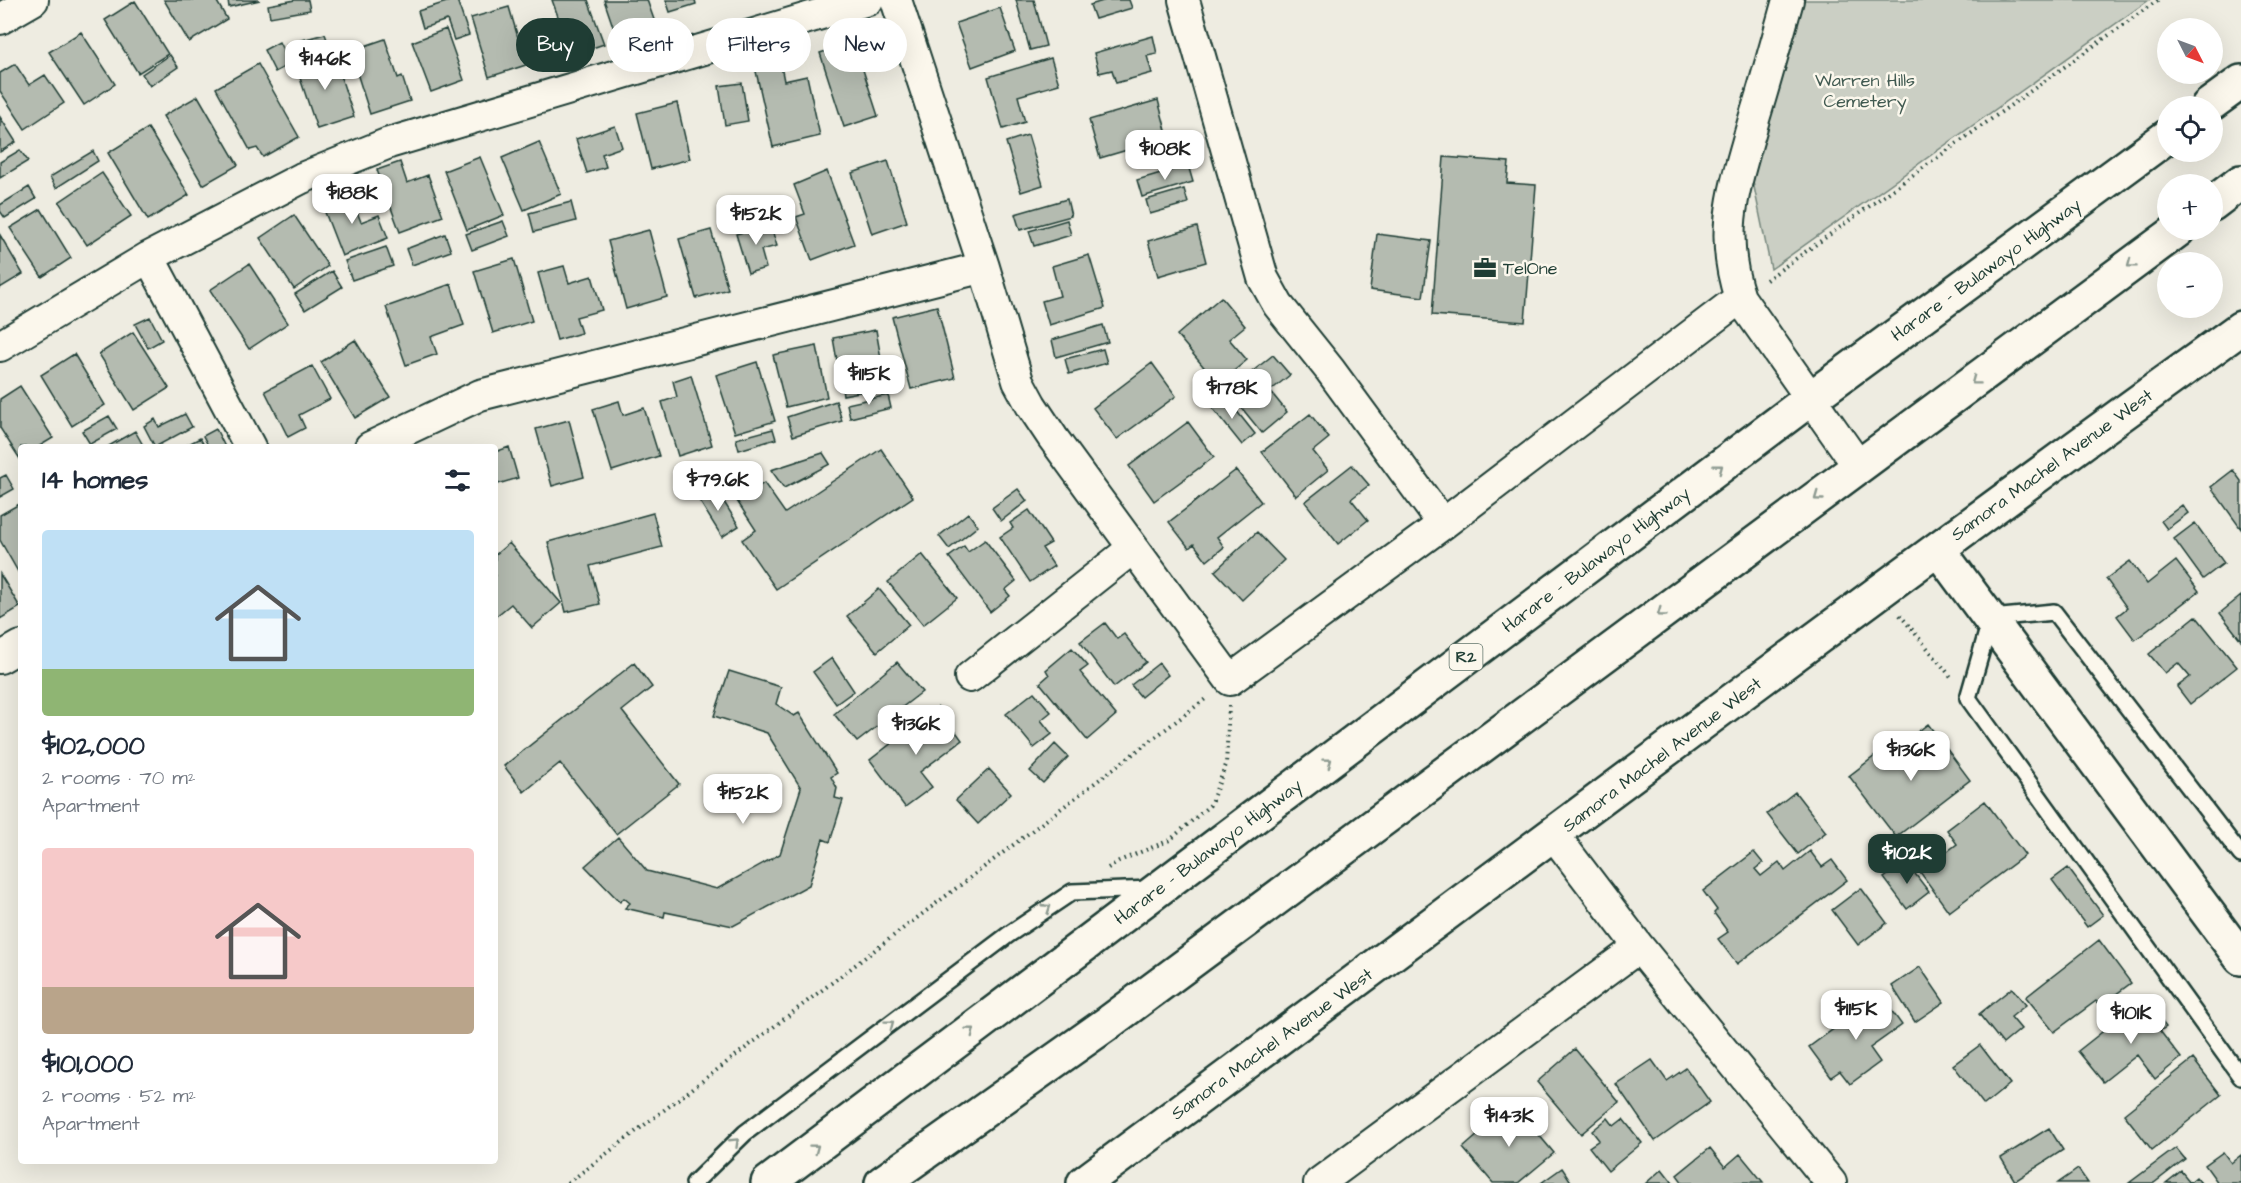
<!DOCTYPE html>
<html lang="en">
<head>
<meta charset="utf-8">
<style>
  :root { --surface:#fff; --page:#f2f2f3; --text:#1f2937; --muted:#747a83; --accent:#1f3d34 }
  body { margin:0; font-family:"Architects Daughter",sans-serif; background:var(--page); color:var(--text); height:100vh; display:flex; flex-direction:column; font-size:22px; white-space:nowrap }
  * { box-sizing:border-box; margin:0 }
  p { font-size:20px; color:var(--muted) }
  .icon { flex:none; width:33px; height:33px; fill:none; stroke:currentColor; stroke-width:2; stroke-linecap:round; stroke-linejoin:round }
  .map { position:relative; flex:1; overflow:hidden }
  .drawer { position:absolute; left:18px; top:444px; width:480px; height:720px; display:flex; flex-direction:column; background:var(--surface); border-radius:6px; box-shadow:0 6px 24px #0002 }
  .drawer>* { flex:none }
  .banner { position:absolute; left:516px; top:18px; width:570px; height:54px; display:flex; gap:12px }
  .needle { width:39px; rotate:132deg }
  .controls { position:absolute; left:2157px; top:18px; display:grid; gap:12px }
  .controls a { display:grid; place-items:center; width:66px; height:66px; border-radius:50%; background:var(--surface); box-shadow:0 6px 24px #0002; font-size:30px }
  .price { position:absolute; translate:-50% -51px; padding:0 14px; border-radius:12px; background:#fff; color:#222; font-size:20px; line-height:39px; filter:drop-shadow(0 2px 3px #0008) }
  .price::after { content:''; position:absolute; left:50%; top:36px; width:18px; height:14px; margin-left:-9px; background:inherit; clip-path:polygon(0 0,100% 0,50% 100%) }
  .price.current { background:var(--accent); color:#fff }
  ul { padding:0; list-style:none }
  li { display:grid; align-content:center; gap:12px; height:318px; padding:0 24px }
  li span { display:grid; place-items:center; height:186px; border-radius:6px; color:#555 }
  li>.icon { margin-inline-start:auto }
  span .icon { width:108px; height:108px; fill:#fffc; stroke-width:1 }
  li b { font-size:26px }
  h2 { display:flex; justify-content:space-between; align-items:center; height:72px; padding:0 24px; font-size:26px }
  .chip { padding:0 21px; border-radius:27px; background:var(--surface); box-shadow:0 6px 24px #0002; font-size:21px; line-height:54px }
  .chip.current { background:var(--accent); color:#fff }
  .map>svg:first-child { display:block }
  .green { fill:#cbcfc4; stroke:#75867c; stroke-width:1.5 }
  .building { fill:#b4bbb0; stroke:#1f3d34; stroke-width:1.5 }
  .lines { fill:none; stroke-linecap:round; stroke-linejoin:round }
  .lane-casing { stroke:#1f3d34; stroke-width:20 }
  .street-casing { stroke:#1f3d34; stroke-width:34 }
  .secondary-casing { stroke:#1f3d34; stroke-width:38 }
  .highway-casing { stroke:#1f3d34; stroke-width:38 }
  .path { stroke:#1f3d34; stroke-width:4; stroke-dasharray:1.5 4.5; stroke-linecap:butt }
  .lane { stroke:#fbf7ec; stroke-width:15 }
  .street { stroke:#fbf7ec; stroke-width:30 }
  .secondary { stroke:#fbf7ec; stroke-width:33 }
  .highway { stroke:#fbf7ec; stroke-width:33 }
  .oneway { stroke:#8d9a90 }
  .labels { text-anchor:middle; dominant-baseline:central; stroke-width:5; stroke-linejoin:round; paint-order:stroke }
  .shield { fill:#fbf7ec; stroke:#61756b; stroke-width:1.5 }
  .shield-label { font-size:16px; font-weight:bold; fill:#1f3d34 }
  .park-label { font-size:18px; fill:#415a51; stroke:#fbf7ec }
  .poi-label { font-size:18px; fill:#1f3d34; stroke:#fbf7ec; text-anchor:start }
  .street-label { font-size:18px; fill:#1f3d34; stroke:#fbf7ec }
</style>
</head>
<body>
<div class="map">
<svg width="2241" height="1183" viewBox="0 0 2241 1183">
  <rect width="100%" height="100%" fill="#eeece1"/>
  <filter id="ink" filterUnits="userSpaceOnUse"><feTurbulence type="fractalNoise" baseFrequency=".0167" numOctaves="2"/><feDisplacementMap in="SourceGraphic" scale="12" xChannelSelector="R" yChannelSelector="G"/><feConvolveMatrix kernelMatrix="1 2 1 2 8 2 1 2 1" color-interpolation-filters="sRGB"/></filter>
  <g filter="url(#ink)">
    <path class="green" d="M1790 0H2149L1771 269 1753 182Z"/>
    <path class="building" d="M164 0H216L227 19 189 42Z
      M228 0H260L229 7Z
      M295 0H308L310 10 270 17 268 5Z
      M453 0H457L469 35 454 40 447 20 423 28 418 11Z
      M552 0H588L604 44 572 55Z
      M604 0H647L657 28 618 41Z
      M666 0H695L696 4 670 12Z
      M1016 0H1034L1046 46 1030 50Z
      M1106 0H1129L1132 8 1095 19 1090 5Z
      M135 1 168 54 138 73 105 20Z
      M509 7 526 65 489 77 471 18Z
      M1000 8 1015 51 972 67 956 23Z
      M446 29 464 80 431 92 412 42Z
      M81 32 115 84 84 105 49 52Z
      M325 34 330 48 292 60 287 44Z
      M1153 36 1157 54 1147 56 1152 73 1116 83 1112 70 1099 73 1094 53Z
      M385 39 398 78 402 76 410 101 370 114 350 51Z
      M279 42 290 64 275 72 264 50Z
      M854 42 878 116 844 127 820 53Z
      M333 53 354 117 317 129 296 66Z
      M170 55 178 67 150 86 142 74Z
      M1051 58 1059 84 1018 96 1025 122 1003 129 988 77Z
      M780 61 784 81 807 76 820 136 773 147 755 67Z
      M15 64 29 85 45 75 64 103 25 129 0 91V73Z
      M258 64 299 137 263 157 257 148 250 150 216 88Z
      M742 83 748 121 725 125 719 86Z
      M198 96 238 165 203 185 163 116Z
      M1158 100 1168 138 1100 158 1089 120Z
      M677 103 690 159 651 169 637 113Z
      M0 117 16 142 0 152Z
      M615 126 622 147 602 154 606 167 587 173 576 139Z
      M148 128 189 195 148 220 108 153Z
      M1028 135 1043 185 1021 192 1006 142Z
      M539 142 561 194 524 210 502 158Z
      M20 150 28 161 0 178V162Z
      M93 151 98 161 56 188 50 177Z
      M480 157 504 215 467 230 444 171Z
      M1444 157 1509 162 1507 183 1536 185 1525 322 1432 315Z
      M888 161 907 222 872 234 852 173Z
      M400 162 407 183 428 175 443 216 400 232 377 170Z
      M1188 165 1193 182 1142 197 1137 180Z
      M827 171 854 244 812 260 796 217 805 214 794 185Z
      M102 173 131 216 87 245 59 202Z
      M29 187 36 199 5 218 0 211V205Z
      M1184 189 1188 203 1150 214 1146 200Z
      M349 191 361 222 379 215 388 238 342 256 321 202Z
      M1067 199 1071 216 1020 230 1015 214Z
      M571 202 576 221 534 232 529 213Z
      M41 209 71 258 42 277 10 228Z
      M294 215 328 266 294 289 260 238Z
      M1067 220 1071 235 1034 246 1029 231Z
      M503 221 509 236 472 250 466 234Z
      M770 224 777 246 761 250 766 268 748 273 736 234Z
      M1197 227 1206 262 1158 276 1148 241Z
      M649 230 667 297 626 309 608 241Z
      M711 230 728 289 696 298 679 239Z
      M445 234 451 251 412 265 406 249Z
      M1377 234 1431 241 1423 297 1370 290Z
      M0 235 23 274 0 288Z
      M386 247 393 266 352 280 345 261Z
      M1089 255 1105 308 1049 325 1042 301 1060 296 1052 266Z
      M514 259 532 321 493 333 474 271Z
      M249 264 288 323 249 349 210 290Z
      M564 266 569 283 592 276 602 310 576 317 581 333 557 340 538 273Z
      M332 271 342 287 305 310 295 294Z
      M451 284 464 325 431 337 437 354 406 365 386 307Z
      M1221 297 1245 326 1229 339 1247 360 1218 384 1177 335Z
      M937 306 955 378 911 389 892 317Z
      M150 317 162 340 148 348 135 324Z
      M1103 325 1108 342 1056 357 1052 340Z
      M876 330 886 387 843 395 833 338Z
      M133 332 169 388 134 410 99 354Z
      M355 340 390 397 355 418 321 362Z
      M817 346 827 397 786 407 773 355Z
      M1103 349 1107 363 1069 374 1065 359Z
      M74 354 105 405 72 426 41 375Z
      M1273 355 1290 375 1270 391 1287 412 1262 433 1228 391Z
      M757 362 775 421 735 433 716 375Z
      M1152 363 1176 396 1117 439 1093 408Z
      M312 366 330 399 299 415 305 428 288 437 265 391Z
      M691 375 712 445 678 456 662 402 677 397 673 381Z
      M20 386 53 438 38 447H21L20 459 0 428V399Z
      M1223 394 1255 434 1242 445 1210 405Z
      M888 395 891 408 850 418 847 404Z
      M619 401 623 415 644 408 659 456 612 471 593 409Z
      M836 401 842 421 793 436 787 417Z
      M185 414 192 427 155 447 144 426 155 419 159 427Z
      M1310 414 1329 438 1313 451 1328 470 1296 496 1262 452Z
      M109 416 117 429 90 444 82 431Z
      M569 420 584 477 552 486 536 429Z
      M1188 422 1214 457 1154 501 1129 466Z
      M216 429 225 447H209L203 436Z
      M773 429 776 439 739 450 736 439Z
      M135 431 144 447H107Z
      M200 438 205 447H183Z
      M509 447 518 478 495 485V452Z
      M881 449 913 497 776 589 742 540 756 530 737 501 764 483 785 513Z
      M823 453 830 464 784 488 771 470Z
      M1352 465 1369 485 1351 499 1368 520 1338 544 1305 502Z
      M1236 470 1261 502 1217 537 1224 547 1207 561 1194 544 1189 548 1169 522Z
      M2233 470 2241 481V529L2211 487Z
      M6 475 14 489 0 497V478Z
      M714 486 739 526 722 537 697 497Z
      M1018 489 1027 501 1001 521 992 508Z
      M21 503V577L0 540V515Z
      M2182 505 2188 513 2167 529 2161 521Z
      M1029 510 1051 543 1042 548 1054 566 1030 582 1000 537 1013 528 1010 523Z
      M653 513 662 547 590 566 600 604 566 612 548 542Z
      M968 513 978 526 949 549 939 536Z
      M2195 523 2224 563 2203 579 2174 539Z
      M1257 532 1284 560 1242 600 1215 571Z
      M985 540 1016 581 1005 590 1010 596 990 612 949 557 964 546 968 552Z
      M509 543 561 603 532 628 511 604 495 617V555Z
      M922 554 957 598 923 625 888 582Z
      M2130 561 2147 584 2176 561 2199 591 2135 640 2117 616 2127 608 2106 579Z
      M0 574 20 607 0 619Z
      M879 589 909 625 877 652 847 616Z
      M2241 596V640L2220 613Z
      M2196 616 2237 667 2190 704 2177 687 2190 677 2178 663 2165 673 2149 654Z
      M1105 623 1117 639 1124 634 1146 662 1114 687 1080 642Z
      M1072 648 1088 666 1080 672 1116 715 1087 740 1040 683 1049 675 1046 670Z
      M832 658 854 691 836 704 813 672Z
      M897 662 922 692 857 742 834 714Z
      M634 663 652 687 622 711 679 784 616 834 560 763 524 792 504 766Z
      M1159 663 1168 675 1141 697 1131 685Z
      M729 671 781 687 776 704 794 716 799 713 837 773 831 777 837 788 835 798 843 800 830 842 823 839 809 885 733 926 665 912 664 917 625 908 630 903 624 898 620 902 585 866 618 837 647 871 717 889 780 854 801 788 767 733 714 716Z
      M1034 692 1051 712 1041 720 1052 734 1034 748 1006 714Z
      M938 707 962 740 920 772 932 787 905 807 870 760Z
      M1928 724 1970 780 1896 837 1849 776 1880 752 1892 768 1915 750 1907 740Z
      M1055 744 1068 757 1043 783 1030 771Z
      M989 769 1011 793 978 824 956 800Z
      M1795 792 1826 832 1798 854 1767 814Z
      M1985 801 2025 855 1949 912 1920 872 1957 844 1947 830Z
      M1810 851 1822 867 1832 860 1847 880 1737 964 1718 939 1728 932 1714 913 1717 910 1703 891 1754 852 1763 863 1755 869 1761 876 1779 862 1785 871Z
      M1906 862 1929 892 1907 909 1884 878Z
      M2068 868 2103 915 2087 927 2052 880Z
      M1861 888 1887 923 1858 945 1832 910Z
      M2099 940 2131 983 2100 1006 2096 1001 2054 1032 2026 997Z
      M1920 967 1944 1002 1915 1022 1892 986Z
      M2012 988 2026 1005 2011 1017 2021 1029 2003 1044 1979 1014Z
      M1880 995 1902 1025 1870 1048 1880 1062 1850 1084 1840 1071 1831 1077 1809 1047Z
      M2140 1002 2146 1008 2149 1005 2166 1027 2160 1031 2181 1058 2155 1079 2137 1055 2103 1082 2078 1051Z
      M1980 1045 2010 1084 1984 1105 1953 1065Z
      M1575 1049 1619 1102 1581 1134 1537 1082Z
      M2193 1059 2221 1095 2152 1150 2124 1114Z
      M1652 1060 1667 1081 1686 1068 1710 1102 1655 1141 1616 1084Z
      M1513 1104 1554 1153 1518 1183H1493L1463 1148Z
      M1608 1118 1614 1126 1623 1119 1642 1143 1608 1171 1589 1147 1599 1140 1592 1131Z
      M2049 1128 2063 1150 2015 1181 2001 1158Z
      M1710 1148 1725 1167 1740 1154 1763 1182 1683 1183 1677 1175Z
      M2176 1148 2185 1159 2154 1183H2129Z
      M2223 1152 2231 1163 2241 1155V1183H2218L2205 1165Z
      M1562 1168 1572 1183H1541Z
      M1662 1169 1673 1183H1646Z
      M2078 1169 2088 1183H2058Z
      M2181 1171 2190 1182 2196 1177 2201 1183H2166Z"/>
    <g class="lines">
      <g class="lane-casing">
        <path id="lane" d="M2241 855 2054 612 1991 618 1968 698 2241 1077
          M694 1183 745 1133 1008 935 1072 892 1152 889"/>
      </g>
      <g class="street-casing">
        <path id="street" d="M896 0 984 267 1018 381 1031 405 1053 438 1230 680 1443 524 1740 298
          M1184 0 1263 278 1278 305 1330 370 1443 524
          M1788 0C1777 40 1766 80 1754 119 1736 185 1717 229 1740 298L1859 467
          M0 19 33 0
          M149 257 250 447
          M0 346 149 257 302 178 389 143 868 0
          M370 447 480 395 984 267
          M0 658 21 646
          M970 677 1133 548
          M1554 835 1639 947 1831 1183
          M1319 1183 1639 947"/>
      </g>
      <g class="secondary-casing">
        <path id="secondary" d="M1938 549 2241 958
          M1084 1183C1469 898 1852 608 2241 328"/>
      </g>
      <g class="highway-casing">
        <path id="highway" d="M2208 106 2241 82
          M2212 204 2241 182
          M768 1183 1811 398 2168 136
          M882 1183 1108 1023 2178 230"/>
      </g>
      <path class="path" d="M1766 280 2158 0
        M1900 615 1952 678
        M1108 868 1119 861 1170 840 1210 805 1226 765 1229 706
        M568 1183 1208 697"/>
      <use href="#lane" class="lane"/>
      <use href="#street" class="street"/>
      <use href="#secondary" class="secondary"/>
      <use href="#highway" class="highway"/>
    </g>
    <defs><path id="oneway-chevron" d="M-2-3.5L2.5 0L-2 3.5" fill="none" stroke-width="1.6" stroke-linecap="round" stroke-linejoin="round" transform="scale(1.5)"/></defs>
    <g class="oneway">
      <use href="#oneway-chevron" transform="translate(2131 264) rotate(143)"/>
      <use href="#oneway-chevron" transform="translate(1975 381) rotate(143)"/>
      <use href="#oneway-chevron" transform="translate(1719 468) rotate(-37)"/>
      <use href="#oneway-chevron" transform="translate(1818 497) rotate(144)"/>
      <use href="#oneway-chevron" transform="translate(1661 613) rotate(144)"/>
      <use href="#oneway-chevron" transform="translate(1328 762) rotate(-37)"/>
      <use href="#oneway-chevron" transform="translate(1047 908) rotate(-34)"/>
      <use href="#oneway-chevron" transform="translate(890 1024) rotate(-37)"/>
      <use href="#oneway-chevron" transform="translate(971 1031) rotate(-37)"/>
      <use href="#oneway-chevron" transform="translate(735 1142) rotate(-44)"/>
      <use href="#oneway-chevron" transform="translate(815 1148) rotate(-37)"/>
    </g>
  </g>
  <defs>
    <g id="office-bare" transform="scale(1.8)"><path d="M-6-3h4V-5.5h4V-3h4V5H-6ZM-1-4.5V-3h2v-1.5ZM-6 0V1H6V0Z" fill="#1f3d34" stroke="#fbf7ec" stroke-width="2.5" paint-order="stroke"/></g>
  </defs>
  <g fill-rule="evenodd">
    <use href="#office-bare" x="1485" y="268"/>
  </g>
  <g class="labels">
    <rect class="shield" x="1449.5" y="644" width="33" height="26" rx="4.5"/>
    <g class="shield-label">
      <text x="1466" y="657">R2</text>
    </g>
    <g class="park-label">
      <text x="1865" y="80">Warren Hills<tspan x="1865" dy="21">Cemetery</tspan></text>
    </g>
    <g class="poi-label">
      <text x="1503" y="268">TelOne</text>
    </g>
    <g class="street-label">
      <text transform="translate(1986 270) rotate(-36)">Harare - Bulawayo Highway</text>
      <text transform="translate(2052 465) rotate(-36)">Samora Machel Avenue West</text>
      <text transform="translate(1596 560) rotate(-37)">Harare - Bulawayo Highway</text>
      <text transform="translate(1662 755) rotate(-37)">Samora Machel Avenue West</text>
      <text transform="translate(1208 852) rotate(-37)">Harare - Bulawayo Highway</text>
      <text transform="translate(1272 1044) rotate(-36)">Samora Machel Avenue West</text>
    </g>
  </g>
</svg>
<div class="controls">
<a><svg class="needle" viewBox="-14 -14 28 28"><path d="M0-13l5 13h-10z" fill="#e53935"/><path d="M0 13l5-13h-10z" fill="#747a83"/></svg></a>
<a><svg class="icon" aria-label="locate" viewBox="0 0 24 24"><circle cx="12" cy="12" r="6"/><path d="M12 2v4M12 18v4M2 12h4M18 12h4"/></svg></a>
<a>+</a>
<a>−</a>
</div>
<b class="price" style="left:325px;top:91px">$146K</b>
<b class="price" style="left:1165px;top:181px">$108K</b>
<b class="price" style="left:352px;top:225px">$188K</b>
<b class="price" style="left:756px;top:246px">$152K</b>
<b class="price" style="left:869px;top:406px">$115K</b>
<b class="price" style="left:1232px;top:420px">$178K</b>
<b class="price" style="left:718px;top:512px">$79.6K</b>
<b class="price" style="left:916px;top:756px">$136K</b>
<b class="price" style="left:1911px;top:782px">$136K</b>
<b class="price" style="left:743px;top:825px">$152K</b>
<b class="price current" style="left:1907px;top:885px">$102K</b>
<b class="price" style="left:1856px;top:1041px">$115K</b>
<b class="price" style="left:2131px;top:1045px">$101K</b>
<b class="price" style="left:1509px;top:1148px">$143K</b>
<div class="banner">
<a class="chip current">Buy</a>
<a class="chip">Rent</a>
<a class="chip">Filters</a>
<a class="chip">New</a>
</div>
<section class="drawer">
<h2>14 homes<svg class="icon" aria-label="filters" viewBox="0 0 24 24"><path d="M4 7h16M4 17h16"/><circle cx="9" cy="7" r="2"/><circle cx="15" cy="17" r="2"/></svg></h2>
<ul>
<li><span style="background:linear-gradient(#bfe0f5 75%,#8fb573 0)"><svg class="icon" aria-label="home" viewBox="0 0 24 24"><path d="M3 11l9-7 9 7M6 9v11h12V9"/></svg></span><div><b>$102,000</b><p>2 rooms · 70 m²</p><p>Apartment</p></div></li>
<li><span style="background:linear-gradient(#f6c9c9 75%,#b9a48a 0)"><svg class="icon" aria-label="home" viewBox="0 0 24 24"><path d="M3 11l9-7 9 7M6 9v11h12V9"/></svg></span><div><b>$101,000</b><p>2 rooms · 52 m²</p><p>Apartment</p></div></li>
</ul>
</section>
</div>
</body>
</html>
